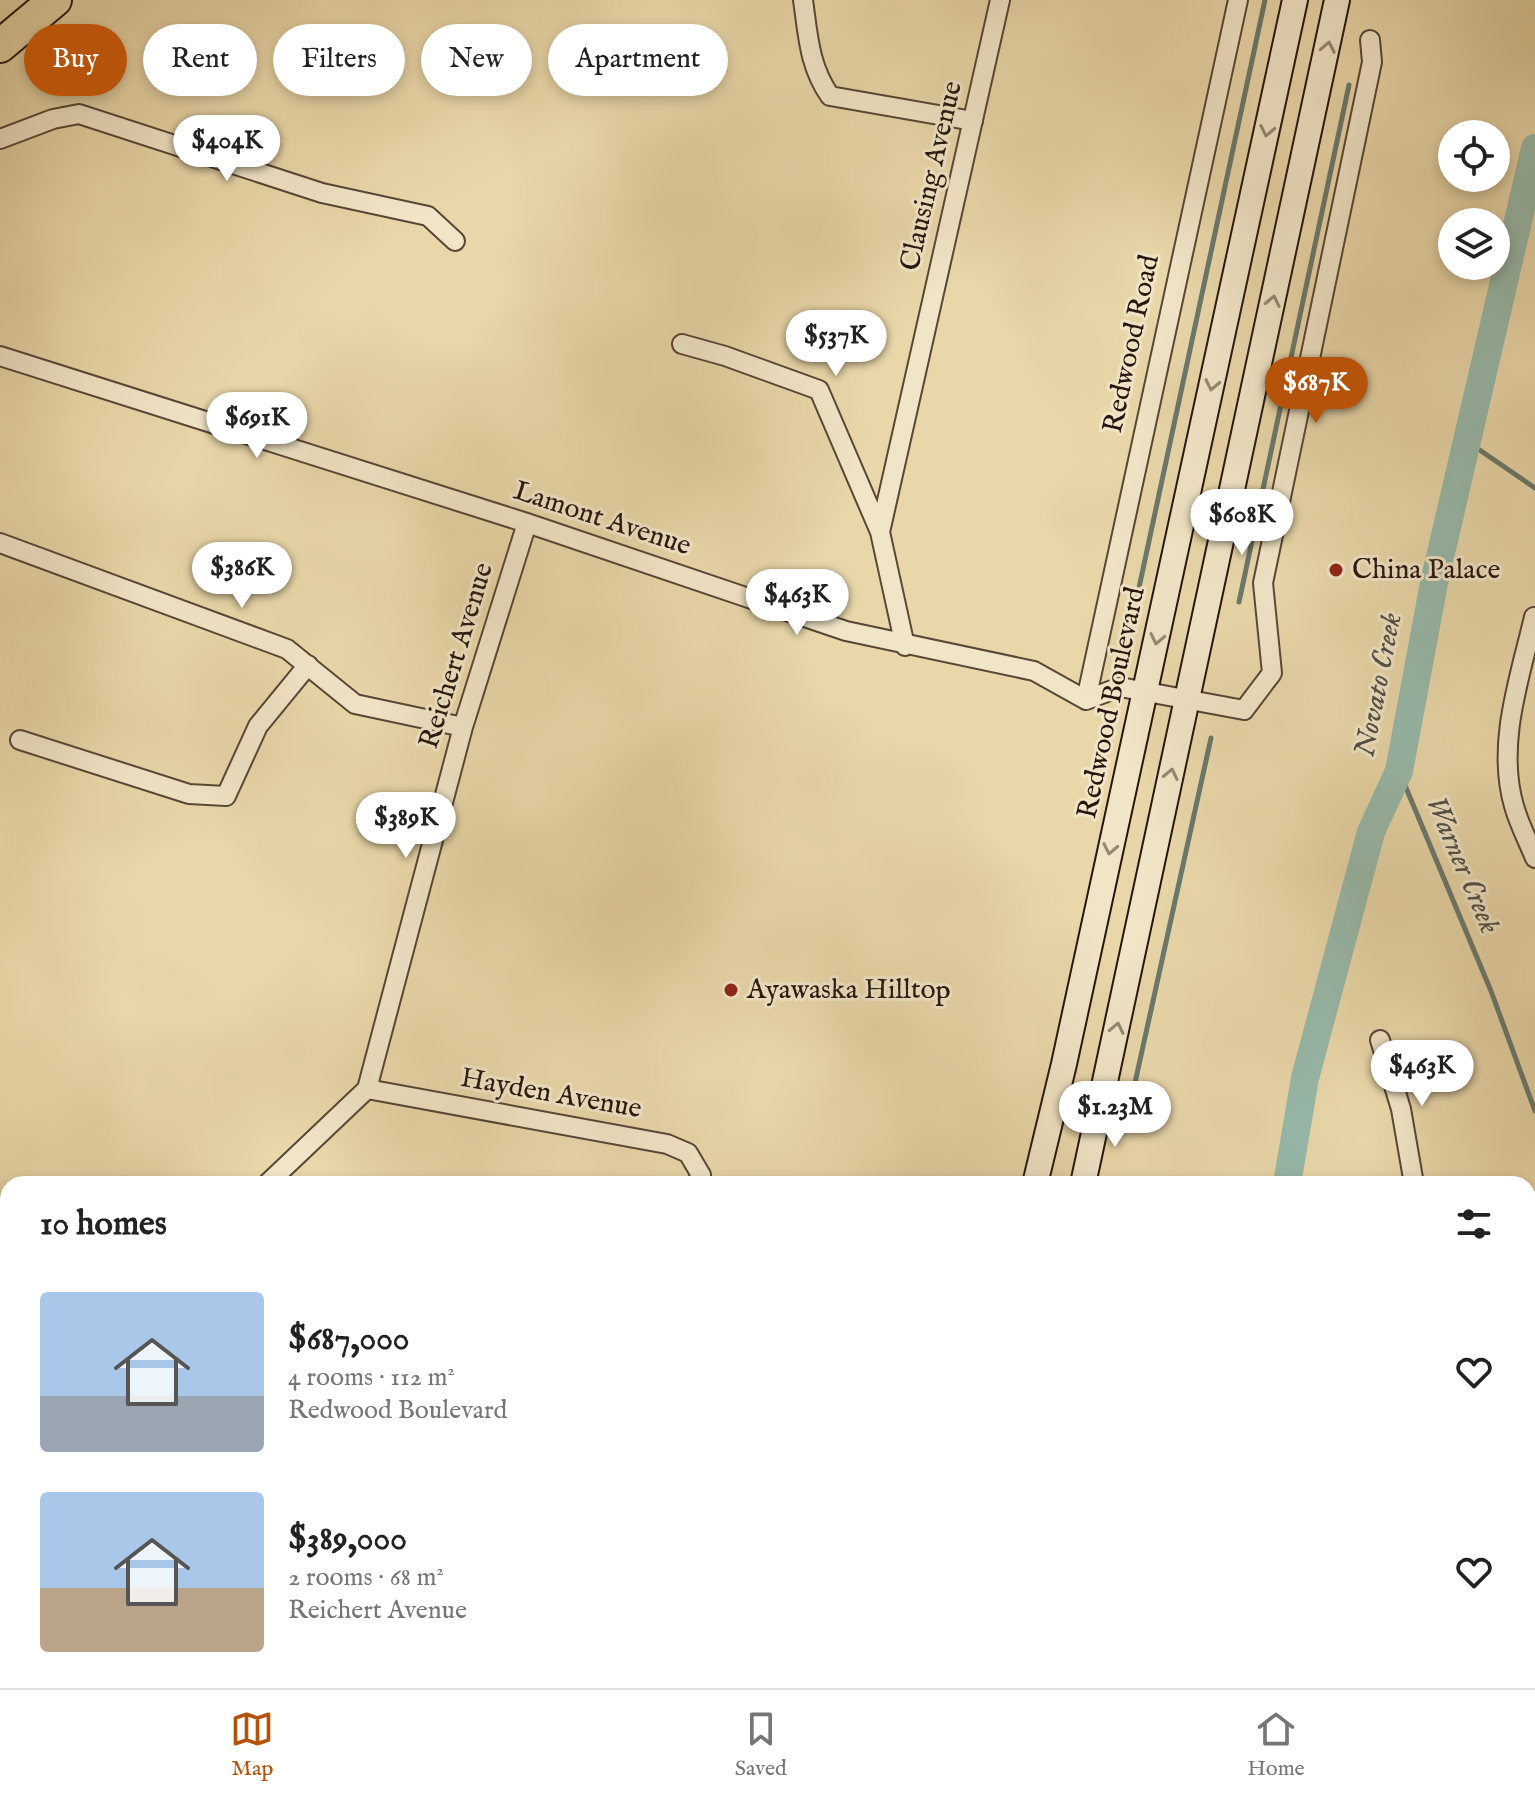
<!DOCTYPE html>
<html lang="en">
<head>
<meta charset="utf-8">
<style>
  :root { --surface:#fff; --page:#f2f2f2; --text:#222; --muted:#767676; --line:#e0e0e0; --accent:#b45309 }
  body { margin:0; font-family:"IM FELL English",serif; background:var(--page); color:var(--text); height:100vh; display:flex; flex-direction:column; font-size:30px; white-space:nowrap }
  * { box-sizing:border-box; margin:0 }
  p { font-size:26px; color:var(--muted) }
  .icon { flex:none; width:44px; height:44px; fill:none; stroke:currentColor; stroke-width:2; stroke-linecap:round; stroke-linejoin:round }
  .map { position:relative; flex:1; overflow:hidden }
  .side { position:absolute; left:0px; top:1176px; width:1536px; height:512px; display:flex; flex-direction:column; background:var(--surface); border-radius:24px 24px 0 0; box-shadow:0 4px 12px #0003 }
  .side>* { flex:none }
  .top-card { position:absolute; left:24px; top:24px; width:800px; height:72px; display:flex; gap:16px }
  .fabs { position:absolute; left:1438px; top:120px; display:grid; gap:16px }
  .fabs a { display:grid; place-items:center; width:72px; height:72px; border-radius:50%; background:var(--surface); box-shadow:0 4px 12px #0003; font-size:40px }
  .price { position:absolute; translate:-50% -68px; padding:0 18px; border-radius:28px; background:#fff; color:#222; font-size:26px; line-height:52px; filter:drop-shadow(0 2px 4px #0008) }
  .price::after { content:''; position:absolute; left:50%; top:48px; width:24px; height:18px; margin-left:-12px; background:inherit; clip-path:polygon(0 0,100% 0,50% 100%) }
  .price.on { background:var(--accent); color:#fff }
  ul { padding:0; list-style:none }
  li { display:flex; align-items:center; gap:24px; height:200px; padding:0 40px }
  li span { display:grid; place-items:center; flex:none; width:224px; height:160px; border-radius:8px; color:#555 }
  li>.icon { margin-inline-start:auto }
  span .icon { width:96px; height:96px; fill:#fffc; stroke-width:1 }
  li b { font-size:34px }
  h2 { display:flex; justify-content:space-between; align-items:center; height:96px; padding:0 40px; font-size:34px }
  .chip { padding:0 28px; border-radius:36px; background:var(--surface); box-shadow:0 4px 12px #0003; font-size:28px; line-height:72px }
  .chip.on { background:var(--accent); color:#fff }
  .tabs { display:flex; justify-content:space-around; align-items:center; height:112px; border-top:2px solid var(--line); background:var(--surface); font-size:22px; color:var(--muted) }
  .tabs a { display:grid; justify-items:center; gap:4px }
  .tabs .on { color:var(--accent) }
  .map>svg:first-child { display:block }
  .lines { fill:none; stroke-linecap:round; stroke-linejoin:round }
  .stream { stroke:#6a786c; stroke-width:5 }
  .river { stroke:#97b9aa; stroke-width:28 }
  .minor-casing { stroke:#584636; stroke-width:22 }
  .secondary-casing { stroke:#27160f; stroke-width:28 }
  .motorway-casing { stroke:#27160f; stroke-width:36 }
  .minor { stroke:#f1e5c7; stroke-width:18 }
  .secondary { stroke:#f1e5c7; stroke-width:24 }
  .motorway { stroke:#e9d7a9; stroke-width:32 }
  .oneway { stroke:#968874 }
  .poi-dot { fill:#8f2418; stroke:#f1e5c7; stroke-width:3 }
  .labels { text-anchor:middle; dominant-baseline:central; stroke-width:6; stroke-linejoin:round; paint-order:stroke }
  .street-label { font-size:28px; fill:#27160f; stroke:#f1e5c7 }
  .poi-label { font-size:28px; fill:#27160f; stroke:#f1e5c7; text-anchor:start }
  .water-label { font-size:30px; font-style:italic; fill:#4e4f45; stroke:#f1e5c7 }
</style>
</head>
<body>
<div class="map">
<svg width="1535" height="1688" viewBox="0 0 1535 1688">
  <rect width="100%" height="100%" fill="#e9d7a9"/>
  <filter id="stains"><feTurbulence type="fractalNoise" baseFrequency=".0025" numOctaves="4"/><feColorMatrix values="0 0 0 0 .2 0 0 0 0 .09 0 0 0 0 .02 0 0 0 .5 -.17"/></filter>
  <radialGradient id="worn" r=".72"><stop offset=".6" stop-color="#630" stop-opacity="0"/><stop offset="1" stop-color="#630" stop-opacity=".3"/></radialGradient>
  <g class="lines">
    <path class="stream" d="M1468 442 1535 488
      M1239 602 1349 85
      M1125 653 1265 0
      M1399 771 1491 991 1535 1111
      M1129 1110 1211 738"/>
    <path class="river" d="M1287 1184 1305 1078 1371 832 1399 771 1434 583 1535 148
      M1344 1688 1345 1680"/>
    <g class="minor-casing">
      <path id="minor" d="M803 0C808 35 809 66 830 96L973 121
        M0 139 53 119 79 114 322 193 428 216 455 241
        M682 344 725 356 819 390 880 532
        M0 356 527 523 846 631 1034 671 1086 700 1120 687 1244 710 1272 673 1263 583 1372 62 1370 40
        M0 543 287 649 355 704 463 727
        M1534 617C1520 677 1496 744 1514 806 1519 824 1528 841 1535 858
        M905 646 880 532 1000 0
        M1086 700 1238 0
        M20 740 189 794 226 796 258 726 308 665
        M1380 1040 1401 1109 1414 1184
        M367 1089 667 1144 688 1153 701 1175 696 1184
        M267 1184 367 1089 463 727 527 523
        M0 1347 8 1343
        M0 1361 8 1379
        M0 1656 8 1652"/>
    </g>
    <g class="secondary-casing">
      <path id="secondary" d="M1035 1184 1064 1064 1295 0
        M1083 1184 1337 0
        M1528 1519 1535 1505
        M0 1530 8 1547
        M1528 1580 1535 1566
        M0 1586 8 1603
        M45 1680 49 1688
        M73 1680 77 1688
        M806 1688 811 1680
        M872 1688 878 1680
        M1447 1688 1451 1680
        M1476 1688 1480 1680"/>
    </g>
    <g class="motorway-casing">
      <path id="motorway" d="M0 46 55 0"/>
    </g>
    <use href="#minor" class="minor"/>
    <use href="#secondary" class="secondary"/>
    <use href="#motorway" class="motorway"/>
  </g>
  <defs><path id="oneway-chevron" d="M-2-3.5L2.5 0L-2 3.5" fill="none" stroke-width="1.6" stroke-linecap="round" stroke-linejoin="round" transform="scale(2)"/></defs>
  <g class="oneway">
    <use href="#oneway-chevron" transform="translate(1328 47) rotate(-79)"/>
    <use href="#oneway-chevron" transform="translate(1267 131) rotate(102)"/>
    <use href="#oneway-chevron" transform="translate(1273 301) rotate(-78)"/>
    <use href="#oneway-chevron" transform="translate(1212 385) rotate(102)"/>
    <use href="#oneway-chevron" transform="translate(1157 639) rotate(102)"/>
    <use href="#oneway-chevron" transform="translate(1171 774) rotate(-78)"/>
    <use href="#oneway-chevron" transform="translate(1110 849) rotate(102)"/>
    <use href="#oneway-chevron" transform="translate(1117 1028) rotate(-78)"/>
  </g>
  <g class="poi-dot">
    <circle cx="1336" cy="570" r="8"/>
    <circle cx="731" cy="990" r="8"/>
  </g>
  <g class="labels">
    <g class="street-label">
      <text transform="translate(932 176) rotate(-77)">Clausing Avenue</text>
      <text transform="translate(1132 344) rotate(-78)">Redwood Road</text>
      <text transform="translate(602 519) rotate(18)">Lamont Avenue</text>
      <text transform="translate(457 656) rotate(-73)">Reichert Avenue</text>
      <text transform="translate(1112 703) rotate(-78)">Redwood Boulevard</text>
      <text transform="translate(551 1094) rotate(10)">Hayden Avenue</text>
    </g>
    <g class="poi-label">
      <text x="1352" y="570">China Palace</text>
      <text x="747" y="990">Ayawaska Hilltop</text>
    </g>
    <g class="water-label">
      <text transform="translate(1379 685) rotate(-79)">Novato Creek</text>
      <text transform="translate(1462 865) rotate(67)">Warner Creek</text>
    </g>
  </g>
  <rect width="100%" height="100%" filter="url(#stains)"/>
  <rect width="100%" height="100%" fill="url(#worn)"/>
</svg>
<div class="fabs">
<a><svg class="icon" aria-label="locate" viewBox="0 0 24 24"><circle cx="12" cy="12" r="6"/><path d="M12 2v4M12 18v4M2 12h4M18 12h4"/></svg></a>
<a><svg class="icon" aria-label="layers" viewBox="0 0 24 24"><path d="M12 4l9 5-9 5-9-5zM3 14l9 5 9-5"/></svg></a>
</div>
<b class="price" style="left:227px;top:183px">$404K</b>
<b class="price" style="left:836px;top:378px">$537K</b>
<b class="price on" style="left:1316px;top:425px">$687K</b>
<b class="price" style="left:257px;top:460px">$691K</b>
<b class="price" style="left:1242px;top:557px">$608K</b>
<b class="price" style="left:242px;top:610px">$386K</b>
<b class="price" style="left:797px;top:637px">$463K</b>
<b class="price" style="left:406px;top:860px">$389K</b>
<b class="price" style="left:1422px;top:1108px">$463K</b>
<b class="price" style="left:1115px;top:1149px">$1.23M</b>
<div class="top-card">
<a class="chip on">Buy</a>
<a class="chip">Rent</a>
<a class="chip">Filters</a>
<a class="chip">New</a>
<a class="chip">Apartment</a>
</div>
<section class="side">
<h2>10 homes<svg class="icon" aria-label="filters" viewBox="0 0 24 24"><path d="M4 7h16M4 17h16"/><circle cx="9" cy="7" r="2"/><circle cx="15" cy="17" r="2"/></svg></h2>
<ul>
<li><span style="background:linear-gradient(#a9c7e8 65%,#9aa5b1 0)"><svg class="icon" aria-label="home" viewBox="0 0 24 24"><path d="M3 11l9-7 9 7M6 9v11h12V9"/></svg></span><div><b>$687,000</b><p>4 rooms · 112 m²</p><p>Redwood Boulevard</p></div><svg class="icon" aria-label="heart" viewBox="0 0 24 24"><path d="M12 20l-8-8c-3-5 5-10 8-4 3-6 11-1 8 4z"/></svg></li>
<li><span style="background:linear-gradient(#a9c7e8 60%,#b9a48a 0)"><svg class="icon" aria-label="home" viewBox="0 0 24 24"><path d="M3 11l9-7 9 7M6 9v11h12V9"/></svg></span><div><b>$389,000</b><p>2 rooms · 68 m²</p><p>Reichert Avenue</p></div><svg class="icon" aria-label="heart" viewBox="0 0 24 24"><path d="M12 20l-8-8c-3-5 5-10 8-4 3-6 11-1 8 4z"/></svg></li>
</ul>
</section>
</div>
<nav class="tabs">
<a class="on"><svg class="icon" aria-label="map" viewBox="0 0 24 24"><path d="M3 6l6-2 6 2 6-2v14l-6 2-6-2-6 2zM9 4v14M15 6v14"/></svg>Map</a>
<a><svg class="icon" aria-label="saved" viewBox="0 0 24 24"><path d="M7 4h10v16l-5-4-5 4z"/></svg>Saved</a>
<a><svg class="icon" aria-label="home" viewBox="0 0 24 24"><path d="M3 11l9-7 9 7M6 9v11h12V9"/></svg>Home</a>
</nav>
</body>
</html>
